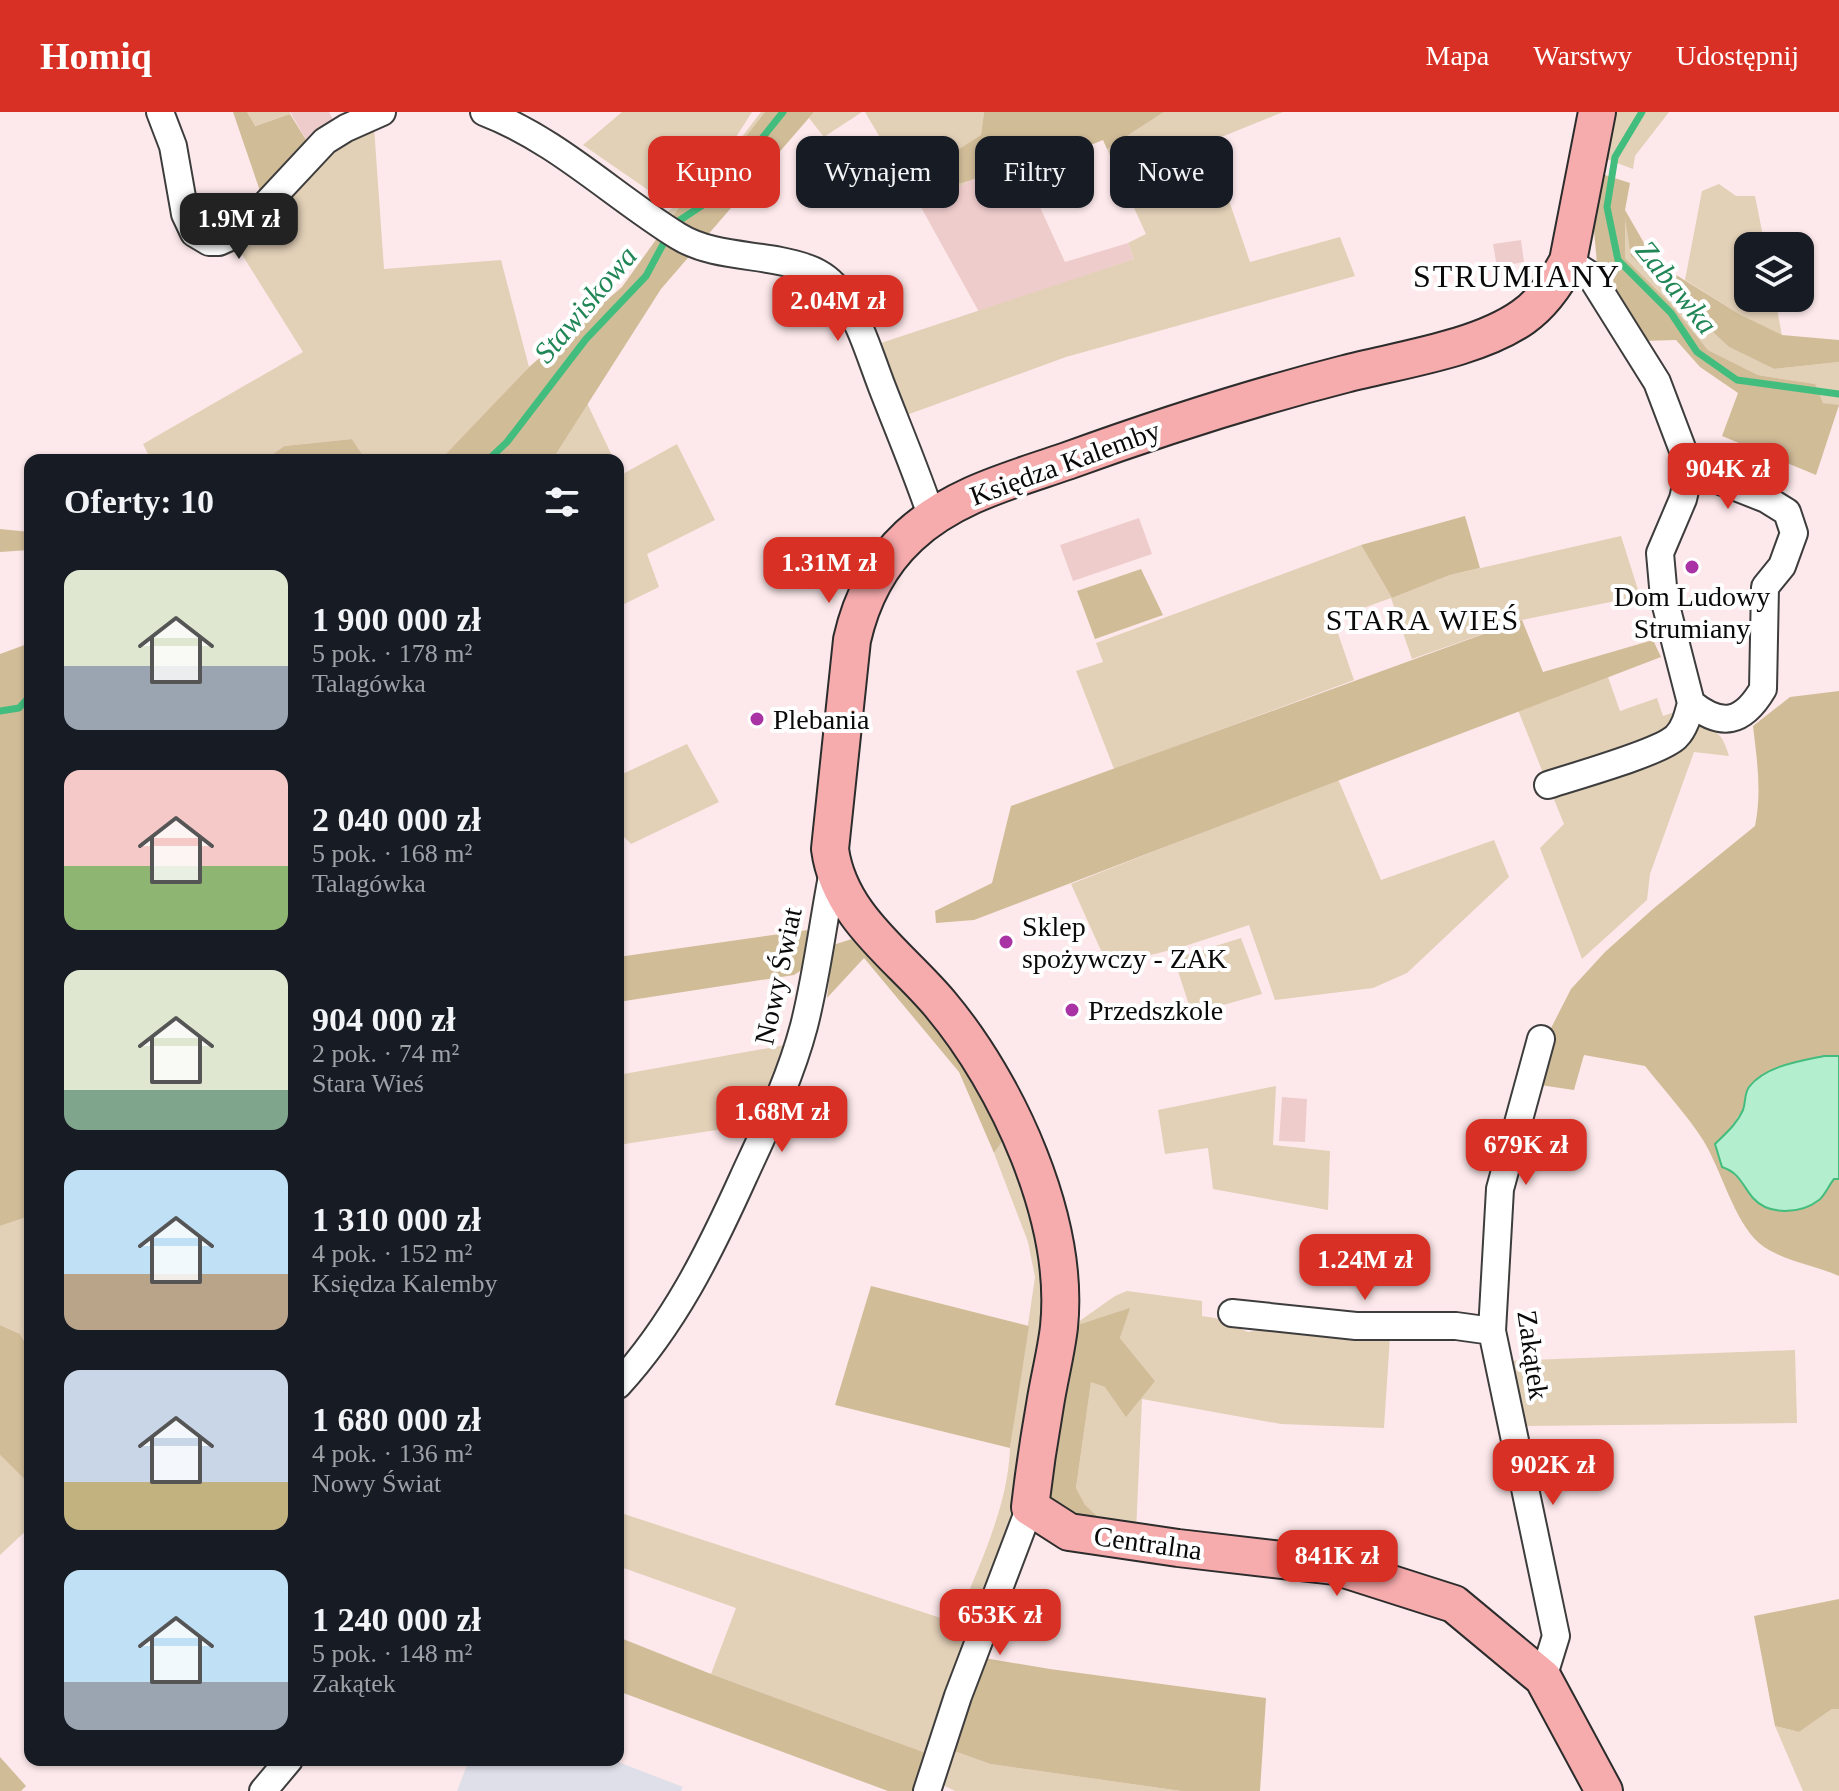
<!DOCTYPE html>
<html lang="pl">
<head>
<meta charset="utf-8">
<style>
  :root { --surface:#171b24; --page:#20242c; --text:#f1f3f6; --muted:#9ea1a6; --accent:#d93025 }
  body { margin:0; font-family:Georgia,serif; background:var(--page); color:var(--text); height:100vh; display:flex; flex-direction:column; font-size:30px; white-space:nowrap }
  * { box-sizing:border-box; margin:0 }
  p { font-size:26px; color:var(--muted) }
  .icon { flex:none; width:44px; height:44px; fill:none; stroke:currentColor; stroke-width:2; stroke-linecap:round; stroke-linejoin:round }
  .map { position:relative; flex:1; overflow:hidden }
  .sheet { position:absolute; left:24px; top:342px; width:600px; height:1312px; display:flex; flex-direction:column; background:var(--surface); border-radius:16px; box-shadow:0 2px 6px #0004 }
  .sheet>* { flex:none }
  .guide { position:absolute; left:648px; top:24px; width:760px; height:72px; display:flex; gap:16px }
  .controls { position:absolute; left:1734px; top:120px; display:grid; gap:16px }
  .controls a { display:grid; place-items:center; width:80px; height:80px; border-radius:16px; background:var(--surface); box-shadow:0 2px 6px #0004; font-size:40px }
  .price { position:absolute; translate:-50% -68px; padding:0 18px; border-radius:16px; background:var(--accent); color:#fff; font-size:26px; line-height:52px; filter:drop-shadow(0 2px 4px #0008) }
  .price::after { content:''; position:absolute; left:50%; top:48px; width:24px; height:18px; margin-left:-12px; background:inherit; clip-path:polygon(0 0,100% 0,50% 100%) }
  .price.current { background:#222; color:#fff }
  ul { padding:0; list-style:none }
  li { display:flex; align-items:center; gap:24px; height:200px; padding:0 40px }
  li span { display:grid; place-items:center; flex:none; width:224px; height:160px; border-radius:16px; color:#555 }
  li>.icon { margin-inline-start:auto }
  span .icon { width:96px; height:96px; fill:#fffc; stroke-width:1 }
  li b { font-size:34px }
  h2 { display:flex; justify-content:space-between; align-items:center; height:96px; padding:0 40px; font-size:34px }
  .pill { padding:0 28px; border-radius:16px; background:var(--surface); box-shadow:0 2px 6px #0004; font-size:28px; line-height:72px }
  .pill.current { background:var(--accent); color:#fff }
  header { display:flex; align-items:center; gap:48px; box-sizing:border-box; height:112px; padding:0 40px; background:var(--accent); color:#fff }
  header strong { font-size:38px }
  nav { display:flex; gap:44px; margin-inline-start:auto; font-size:28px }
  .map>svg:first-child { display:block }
  .industrial { fill:#dedfe8 }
  .farmland { fill:#efcccc }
  .green { fill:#e2d0b7 }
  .forest { fill:#d1bc98 }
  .water { fill:#b3eece; stroke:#43bd7e; stroke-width:2 }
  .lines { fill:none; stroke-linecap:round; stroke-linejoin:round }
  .stream { stroke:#43bd7e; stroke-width:7 }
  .street-casing { stroke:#3d3d3d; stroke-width:30 }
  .secondary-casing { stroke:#2c2c2c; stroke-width:40 }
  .street { stroke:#fff; stroke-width:26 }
  .secondary { stroke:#f6abad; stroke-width:36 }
  .poi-dot { fill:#a932a5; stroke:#fff; stroke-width:3 }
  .labels { text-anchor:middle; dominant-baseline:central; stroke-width:8; stroke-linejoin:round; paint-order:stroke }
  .street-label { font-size:28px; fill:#0a0a0a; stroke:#fff }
  .poi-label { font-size:28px; fill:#0a0a0a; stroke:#fff; text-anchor:start }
  .water-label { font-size:30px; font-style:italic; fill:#218656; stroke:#fff }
  .neighbourhood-label { font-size:30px; letter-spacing:2px; fill:#0a0a0a; stroke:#fff }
  .quarter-label { font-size:32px; letter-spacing:2px; fill:#0a0a0a; stroke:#fff }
</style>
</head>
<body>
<header>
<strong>Homiq</strong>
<nav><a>Mapa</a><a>Warstwy</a><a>Udostępnij</a></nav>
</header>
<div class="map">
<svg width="1839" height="1679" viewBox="0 0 1839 1679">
  <rect width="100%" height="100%" fill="#fde9eb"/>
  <path class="industrial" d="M469 1648H613L683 1675 681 1679H457Z"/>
  <path class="farmland" d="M290 0H329L335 11 308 31Z
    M1018 47 1065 150 1128 131 1134 147 979 200 922 97 969 69Z
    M1521 128 1524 150 1497 155 1493 132Z
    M1139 406 1152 442 1073 469 1060 433Z
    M1282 985 1307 987 1305 1030 1279 1029Z"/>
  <path class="green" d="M247 0H290V2L254 14Z
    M622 0H752L736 25 664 89 583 33Z
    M761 0H765L717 61 683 90 671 107 665 102 715 60Z
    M814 0H862L824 25 809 6Z
    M865 0H984L981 23 947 73 969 69 922 97Z
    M1164 0H1283L1209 30 1250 150 1340 125 1355 164 1066 245 901 305 875 233 1134 147 1128 131 1146 122 1107 37Z
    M1612 0H1669L1635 44 1633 57 1601 45Z
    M374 15 384 157 501 148 529 255 440 348H366L352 327 284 334 265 348H151L143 332 303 240 236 133 273 106 309 58 343 26Z
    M1719 72 1736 84H1755L1765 134H1748V186H1775L1782 224 1741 203 1685 168 1702 79Z
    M1625 98 1632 144 1729 235 1774 257 1839 250V294L1823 291 1814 272 1758 263 1708 238 1669 190 1625 146Z
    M587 291 614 348H552V345Z
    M677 332 715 408 647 442 659 475 618 495V357L621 363Z
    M1621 424 1640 484 1522 508 1412 547 1391 486 1333 507 1354 568 1114 657 1076 559 1103 550 1096 531 1361 433 1392 486 1450 463Z
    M1608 565 1620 599 1657 586 1663 604 1683 597 1666 625 1545 666 1518 598Z
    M1694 609C1715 616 1723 622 1729 644L1694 640 1650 762 1647 788 1582 847 1540 736 1564 712 1551 680Z
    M687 632 719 690 631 732 618 719V664Z
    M1338 667 1381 768 1494 728 1509 765 1407 861 1373 876 1275 888 1249 813 1182 835 1108 854 1071 772Z
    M1241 826 1262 882 1192 902 1174 847Z
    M785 933 756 1012 618 1033V963Z
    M1276 974 1273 1033 1330 1039 1328 1098 1213 1077 1208 1036 1165 1042 1158 998Z
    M1005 1026 1039 1117 1050 1180 1019 1382 926 1641 711 1562 736 1496 618 1454V1400L956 1511C978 1455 1008 1396 1010 1336L1035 1165 1028 1130 994 1041Z
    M30 1104V1239L20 1222 0 1213V1114Z
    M1127 1179 1202 1189V1204L1215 1206 1248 1220 1274 1215 1390 1224 1384 1316 1281 1312 1142 1287 1136 1420 1101 1408 1085 1394 1076 1376 1091 1269 1105 1275 1155 1269 1120 1226 1129 1197 1071 1215 1115 1184Z
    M1795 1238 1797 1311 1519 1314 1506 1249Z
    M0 1343 30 1373V1415L0 1443Z
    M1832 1597H1839V1679H1803L1775 1614 1799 1620Z
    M954 1639 990 1652 1181 1679H955L943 1673Z"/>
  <path class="forest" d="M233 0H247L255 14 290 2 308 31 261 82Z
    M765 0H814L661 177 552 348H440L529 255 622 175 683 90 717 61Z
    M984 0H1164L1107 37 1103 28 1024 60 1018 48 969 69 947 74V45L981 23Z
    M1599 61 1630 71 1625 98 1655 150 1741 203 1782 223 1839 228V250L1774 257 1729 235 1631 144 1625 106V146L1669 190 1708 238 1758 263 1815 272 1823 291 1839 293 1816 363 1722 324 1738 281 1700 255 1676 228 1643 229 1597 152 1592 96Z
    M352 327 366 348H265L284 334Z
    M1465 404 1480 456 1450 463 1392 486 1361 433Z
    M0 417 30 420V438L0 440Z
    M1141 457 1163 503 1095 527 1077 479Z
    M1522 508 1543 560 1653 528 1661 545 974 808 936 811 935 799 992 771 1011 694Z
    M30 531V1104L0 1114V542Z
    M1839 579V944H1824L1774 958 1751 972 1745 983V994L1732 1014 1733 1059 1754 1088 1821 1087 1834 1067H1839V1164C1814 1153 1781 1149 1759 1131 1734 1109 1721 1057 1703 1028 1686 1002 1664 978 1645 954L1584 943 1574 978 1533 972 1549 920 1571 877 1605 840 1654 796 1755 714C1762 680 1757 648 1753 614L1790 585Z
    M808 818 803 857 794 863 618 890V845Z
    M858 825 928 898 968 956 1005 1026 994 1041 959 960 864 846 827 886 833 833Z
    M871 1174 1029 1214 1010 1336 835 1293Z
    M1130 1196 1120 1226 1155 1269 1126 1305 1105 1275 1091 1270 1076 1376 1085 1393 1101 1408 1097 1414 1057 1398 1041 1383 1071 1215Z
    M0 1213 20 1222 30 1239V1373L0 1343Z
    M1839 1487V1597H1832L1799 1620 1775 1614 1754 1504Z
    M618 1525 711 1562 926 1641 915 1679H888L618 1579Z
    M984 1546 1050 1557 1266 1586 1260 1679H1181L990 1652 954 1639Z
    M0 1645 26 1674 21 1679H0Z"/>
  <path class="water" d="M1824 944H1839V1067H1834C1829 1073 1825 1083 1819 1088 1801 1102 1769 1104 1753 1086 1742 1073 1740 1061 1722 1055L1715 1032C1725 1022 1737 1012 1743 998 1746 990 1744 982 1749 975 1765 954 1800 949 1824 944Z"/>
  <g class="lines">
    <path class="stream" d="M1642 0 1615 45 1607 95 1618 148 1671 201 1697 240 1737 268 1839 282
      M488 348 507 330 586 227 646 164 674 112 715 85 783 0
      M0 599 19 596 30 584"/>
    <g class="street-casing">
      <path id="street" d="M160 0 173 34 185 102 194 121 209 130H219L239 121 325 29 346 16 382 0
        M484 0C557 28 612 83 678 124 715 147 766 141 807 156 821 161 832 169 840 181 860 208 870 244 882 275 899 319 917 361 932 406
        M1690 357 1766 387 1787 400 1794 421 1782 454 1765 475 1763 577C1743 611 1722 616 1691 591
        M1548 673C1575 664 1659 641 1676 625 1685 616 1688 603 1691 591L1664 486 1660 441 1683 387 1690 357 1657 270 1590 163 1568 149
        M1541 927 1500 1077 1492 1219 1556 1524 1543 1566
        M1232 1201 1356 1214H1456L1492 1219
        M618 1273C674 1212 709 1141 743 1066 766 1016 790 967 804 914 817 863 823 810 833 759
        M263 1679 289 1648
        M927 1679 958 1584 1030 1395"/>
    </g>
    <g class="secondary-casing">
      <path id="secondary" d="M1597 0 1568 149C1557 170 1543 191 1523 205 1478 237 1399 248 1345 262 1251 286 1158 316 1067 349 1012 368 953 383 909 424 879 452 861 488 852 528L830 737C839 805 899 843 940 892 1008 973 1070 1108 1059 1215 1056 1241 1049 1267 1045 1293 1039 1327 1034 1361 1030 1395L1069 1420 1178 1436 1335 1454 1454 1492 1543 1566 1604 1679"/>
    </g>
    <use href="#street" class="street"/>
    <use href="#secondary" class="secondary"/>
  </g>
  <g class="poi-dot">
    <circle cx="1692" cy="455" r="8"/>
    <circle cx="757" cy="607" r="8"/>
    <circle cx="1006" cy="830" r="8"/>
    <circle cx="1072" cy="898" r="8"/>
  </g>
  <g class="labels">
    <g class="street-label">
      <text transform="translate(1065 351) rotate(-20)">Księdza Kalemby</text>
      <text transform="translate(778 864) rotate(-78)">Nowy Świat</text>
      <text transform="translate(1533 1243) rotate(82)">Zakątek</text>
      <text transform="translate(1148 1431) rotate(8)">Centralna</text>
    </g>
    <g class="poi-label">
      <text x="1692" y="484" text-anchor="middle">Dom Ludowy<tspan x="1692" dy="32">Strumiany</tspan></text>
      <text x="773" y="607">Plebania</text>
      <text x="1022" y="814">Sklep<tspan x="1022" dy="32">spożywczy - ZAK</tspan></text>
      <text x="1088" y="898">Przedszkole</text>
    </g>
    <g class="water-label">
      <text transform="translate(1677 175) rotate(51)">Zabawka</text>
      <text transform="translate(585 192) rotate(-50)">Stawiskowa</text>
    </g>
    <g class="neighbourhood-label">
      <text x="1423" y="507">STARA WIEŚ</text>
    </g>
    <g class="quarter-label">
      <text x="1517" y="164">STRUMIANY</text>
    </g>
  </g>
</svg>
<div class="controls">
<a><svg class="icon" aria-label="layers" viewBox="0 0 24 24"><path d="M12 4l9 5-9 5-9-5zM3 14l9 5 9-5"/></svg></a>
</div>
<b class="price current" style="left:239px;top:149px">1.9M zł</b>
<b class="price" style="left:838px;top:231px">2.04M zł</b>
<b class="price" style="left:1728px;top:399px">904K zł</b>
<b class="price" style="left:829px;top:493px">1.31M zł</b>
<b class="price" style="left:782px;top:1042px">1.68M zł</b>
<b class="price" style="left:1526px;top:1075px">679K zł</b>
<b class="price" style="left:1365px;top:1190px">1.24M zł</b>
<b class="price" style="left:1553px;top:1395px">902K zł</b>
<b class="price" style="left:1337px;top:1486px">841K zł</b>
<b class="price" style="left:1000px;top:1545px">653K zł</b>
<div class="guide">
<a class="pill current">Kupno</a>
<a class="pill">Wynajem</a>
<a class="pill">Filtry</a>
<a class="pill">Nowe</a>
</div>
<section class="sheet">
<h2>Oferty: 10<svg class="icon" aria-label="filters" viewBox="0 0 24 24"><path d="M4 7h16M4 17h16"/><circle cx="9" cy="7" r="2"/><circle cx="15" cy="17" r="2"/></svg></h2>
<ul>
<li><span style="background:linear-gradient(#dfe7d0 60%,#9aa5b1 0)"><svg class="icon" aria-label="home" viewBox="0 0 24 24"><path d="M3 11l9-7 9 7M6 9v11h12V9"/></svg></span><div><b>1 900 000 zł</b><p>5 pok. · 178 m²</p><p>Talagówka</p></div></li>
<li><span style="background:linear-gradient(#f6c9c9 60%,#8fb573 0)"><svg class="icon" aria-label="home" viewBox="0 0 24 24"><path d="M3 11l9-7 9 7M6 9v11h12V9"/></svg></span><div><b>2 040 000 zł</b><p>5 pok. · 168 m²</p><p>Talagówka</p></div></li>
<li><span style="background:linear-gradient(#dfe7d0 75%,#7fa58c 0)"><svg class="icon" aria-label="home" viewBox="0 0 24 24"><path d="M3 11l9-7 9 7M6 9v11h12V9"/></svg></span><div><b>904 000 zł</b><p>2 pok. · 74 m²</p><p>Stara Wieś</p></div></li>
<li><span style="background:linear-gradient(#bfe0f5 65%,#b9a48a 0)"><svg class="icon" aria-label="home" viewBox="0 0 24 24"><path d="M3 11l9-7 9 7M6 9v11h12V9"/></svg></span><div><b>1 310 000 zł</b><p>4 pok. · 152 m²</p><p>Księdza Kalemby</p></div></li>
<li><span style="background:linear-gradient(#c9d6e8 70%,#c2b280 0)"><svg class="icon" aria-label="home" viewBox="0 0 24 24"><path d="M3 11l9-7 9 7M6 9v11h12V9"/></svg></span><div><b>1 680 000 zł</b><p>4 pok. · 136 m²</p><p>Nowy Świat</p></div></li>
<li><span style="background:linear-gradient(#bfe0f5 70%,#9aa5b1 0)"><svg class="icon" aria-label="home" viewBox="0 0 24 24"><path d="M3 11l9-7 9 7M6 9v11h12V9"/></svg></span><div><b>1 240 000 zł</b><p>5 pok. · 148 m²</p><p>Zakątek</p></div></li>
</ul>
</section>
</div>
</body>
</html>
